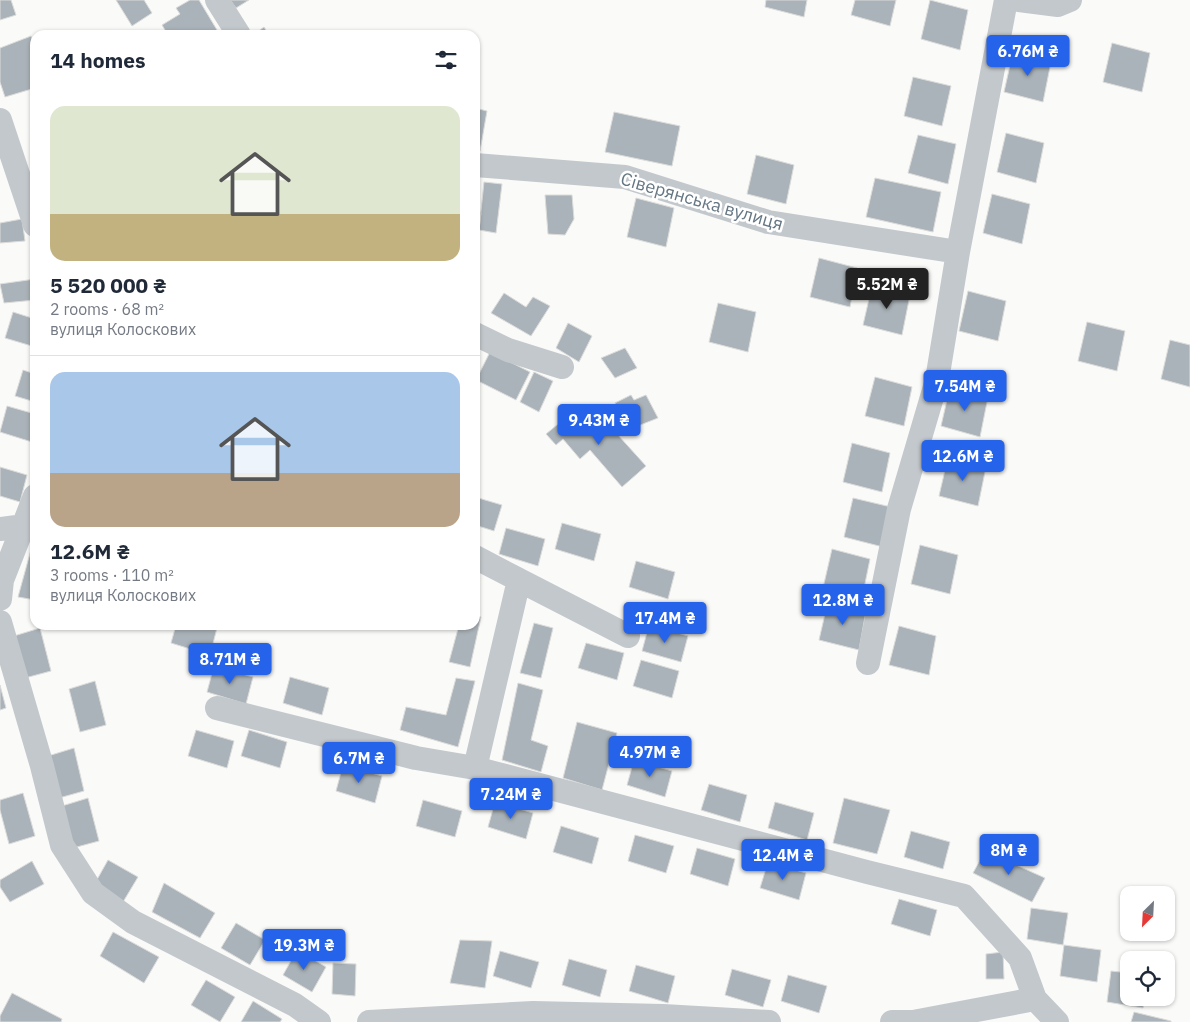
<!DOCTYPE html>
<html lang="en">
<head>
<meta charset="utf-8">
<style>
  :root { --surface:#fff; --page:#f6f6f7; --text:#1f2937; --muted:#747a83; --line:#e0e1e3; --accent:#2563eb }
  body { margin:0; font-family:"IBM Plex Sans",sans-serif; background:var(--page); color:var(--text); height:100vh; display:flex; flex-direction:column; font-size:19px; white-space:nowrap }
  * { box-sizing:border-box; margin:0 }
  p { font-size:16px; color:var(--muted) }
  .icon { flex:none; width:28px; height:28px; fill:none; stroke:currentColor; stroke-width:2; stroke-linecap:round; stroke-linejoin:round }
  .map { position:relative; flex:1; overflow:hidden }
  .sheet { position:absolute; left:30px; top:30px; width:450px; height:600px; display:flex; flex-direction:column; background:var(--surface); border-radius:15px; box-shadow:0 1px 4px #0004 }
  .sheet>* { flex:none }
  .needle { width:32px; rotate:204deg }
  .tools { position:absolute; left:1120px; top:886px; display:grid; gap:10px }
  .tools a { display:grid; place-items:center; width:55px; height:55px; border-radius:10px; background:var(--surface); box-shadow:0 1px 4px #0004; font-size:25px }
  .price { position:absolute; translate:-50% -42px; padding:0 11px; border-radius:5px; background:var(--accent); color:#fff; font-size:16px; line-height:32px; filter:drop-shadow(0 1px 2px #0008) }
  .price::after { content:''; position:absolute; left:50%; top:30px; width:15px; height:11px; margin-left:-8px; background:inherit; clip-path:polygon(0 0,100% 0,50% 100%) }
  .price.selected { background:#222; color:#fff }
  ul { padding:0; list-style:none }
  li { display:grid; align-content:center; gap:10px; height:265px; padding:0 20px }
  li+li { border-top:1px solid var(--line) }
  li span { display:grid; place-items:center; height:155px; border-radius:15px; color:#555 }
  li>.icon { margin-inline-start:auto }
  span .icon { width:90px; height:90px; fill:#fffc; stroke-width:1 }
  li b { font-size:21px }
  h2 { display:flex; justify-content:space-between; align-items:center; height:60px; padding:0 20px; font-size:21px }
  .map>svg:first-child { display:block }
  .building { fill:#aab3b9; stroke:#dcdcda }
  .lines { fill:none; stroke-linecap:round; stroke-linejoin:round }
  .street { stroke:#c3c8cc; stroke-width:24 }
  .labels { text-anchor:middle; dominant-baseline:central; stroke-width:5; stroke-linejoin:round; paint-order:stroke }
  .street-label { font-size:18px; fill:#657683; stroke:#fff }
</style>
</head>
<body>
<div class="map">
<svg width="1190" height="1022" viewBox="0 0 1190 1022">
  <rect width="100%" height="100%" fill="#fafaf8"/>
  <path class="building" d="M0 0H11L16 15 0 20Z
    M116 0H144L152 13 132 26Z
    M190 0H199L220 35H168L162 25 180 14 176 8Z
    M230 0H249L236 8Z
    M766 0H807L804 17 765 7Z
    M855 0H896L890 26 851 15Z
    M930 0 968 10 960 50 921 39Z
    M264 27 269 35H253Z
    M31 36 35 49V88L5 97 0 82V48Z
    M1112 43 1150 53 1142 92 1103 82Z
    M1013 52 1051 62 1043 102 1004 92Z
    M913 77 951 86 942 126 904 116Z
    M475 108 487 111 480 151 475 150Z
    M614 112 680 126 672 166 605 152Z
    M1006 133 1044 143 1036 183 997 172Z
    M918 135 956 144 948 184 908 173Z
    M756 155 794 165 786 204 747 194Z
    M875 178 941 192 933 232 866 217Z
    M484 182 502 184 496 233 479 230Z
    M992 194 1030 204 1022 244 983 233Z
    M545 195H572L574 219 565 235 548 234Z
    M636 198 674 208 666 247 627 237Z
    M475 212 481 213 479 230H475Z
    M22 219 25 241 0 243V223Z
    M819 258 857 268 850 307 810 297Z
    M35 279V300L4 303 0 284Z
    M872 286 910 295 902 335 863 325Z
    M968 291 1006 301 998 341 959 331Z
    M504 293 526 307 533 297 550 306 531 336 491 313Z
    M718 303 756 312 748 352 709 342Z
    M13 312 35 319V347L5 338Z
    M1087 322 1125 331 1117 371 1078 361Z
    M568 323 592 336 579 362 556 348Z
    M1170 340 1190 345V387L1161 379Z
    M625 348 637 368 615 378 601 358Z
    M490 352 530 372 516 400 476 380Z
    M23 370 35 374V402L15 396Z
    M534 372 553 381 539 412 520 402Z
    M875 377 912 387 904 426 865 416Z
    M950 387 988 397 980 437 941 426Z
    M631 395 634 400 646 395 658 418 630 429 615 403Z
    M7 406 35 414V443L0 432Z
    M598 413 646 466 622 487 590 450 580 459 563 439 556 445 546 434 569 415 582 428Z
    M852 443 890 453 882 492 843 482Z
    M948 457 986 467 978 506 939 496Z
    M0 467 27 475 20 502 0 496Z
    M475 497 502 505 494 531 475 525Z
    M853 498 891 507 883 547 844 537Z
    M562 523 601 534 594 561 555 549Z
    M506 528 545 539 538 566 499 554Z
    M920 545 958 555 950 594 911 584Z
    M32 546 35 547V600L18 597Z
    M832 549 870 559 862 598 823 588Z
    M636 561 675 572 668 599 629 587Z
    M828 601 866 611 859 650 819 640Z
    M475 615 481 617 470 667 449 662 459 625H475Z
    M534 623 553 628 541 678 520 673Z
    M176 625H206L217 628 210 655 171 643Z
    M649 625 688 636 681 662 642 651Z
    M899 626 936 636 929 675 889 665Z
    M40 628 51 671 25 678 14 636Z
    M586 643 624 653 617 680 578 668Z
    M641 660 679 671 672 698 633 686Z
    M214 666 253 677 246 704 207 692Z
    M290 677 329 688 322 715 283 703Z
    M456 678 475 681 458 747 400 730 406 707 446 715Z
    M95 681 106 725 80 732 69 689Z
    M518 683 543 690 531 740 548 746 541 772 502 760Z
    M0 685 6 708 0 710Z
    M577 722 617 733 602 790 563 778Z
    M196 730 234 741 227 768 188 756Z
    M249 730 287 742 280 768 241 756Z
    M74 748 84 791 59 798 48 756Z
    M634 760 672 771 665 797 627 785Z
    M343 765 382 776 375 803 336 791Z
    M709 784 747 795 740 822 701 810Z
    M23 793 35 836 9 844 0 810V800Z
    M88 798 99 841 73 848 62 806Z
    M844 798 890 810 877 854 833 843Z
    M423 800 462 811 455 837 416 826Z
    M495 802 533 813 526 839 488 827Z
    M775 802 814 813 807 840 768 828Z
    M561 826 599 838 592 864 553 852Z
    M911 831 950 842 943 869 904 857Z
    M635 835 674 846 666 873 628 861Z
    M697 848 735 859 728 886 690 874Z
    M985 851 1045 878 1032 902 973 873Z
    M108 860 138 877 123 902 94 885Z
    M32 861 44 884 10 902 0 887V880Z
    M768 862 806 873 799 900 760 888Z
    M164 883 215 913 200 938 152 912Z
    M899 899 937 910 930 936 891 924Z
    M1031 908 1068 913 1063 945 1027 939Z
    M236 923 265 940 250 965 221 948Z
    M113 932 159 957 144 983 100 956Z
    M460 940 492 941 485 988 450 983Z
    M1064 945 1101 950 1097 982 1060 976Z
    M297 950 326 967 312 992 283 975Z
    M500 951 539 962 531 988 493 976Z
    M1003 952 1004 979H986V954Z
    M569 959 607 970 600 997 562 985Z
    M333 963 356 964 355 996 332 994Z
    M636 965 675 976 668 1003 629 991Z
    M732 969 771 980 763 1007 725 995Z
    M1111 971 1129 973V998H1145L1143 1008 1107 1002Z
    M788 975 827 986 819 1013 781 1001Z
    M206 980 235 997 220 1022 191 1005Z
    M12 993 62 1019 61 1022H0V1016Z
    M253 1001 282 1019 280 1022H241Z
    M1134 1012 1171 1021V1022H1131Z"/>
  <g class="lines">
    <path class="street" d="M217 0 239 35
      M1019 0 1058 5 1070 0
      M0 120 35 225
      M475 165 625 177 768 222 958 252
      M475 334 508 350 562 367
      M0 529 24 526
      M475 557 519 580 475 768
      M519 580 628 636
      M0 599 2 580 35 496
      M0 622 42 766 62 845 93 893 133 922 295 1005 319 1022
      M868 663 899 509 937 380 958 252 1006 0
      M217 708 416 758 475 768 867 872 964 896 1020 958 1035 999 1057 1022
      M369 1022 533 1013 663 1016 769 1022
      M892 1022H913L1035 999"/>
  </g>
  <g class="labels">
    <g class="street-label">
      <text transform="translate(702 201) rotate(16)">Сіверянська вулиця</text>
    </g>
  </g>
</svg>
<div class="tools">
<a><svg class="needle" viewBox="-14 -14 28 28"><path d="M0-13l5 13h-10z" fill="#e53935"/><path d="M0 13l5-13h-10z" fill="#747a83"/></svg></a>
<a><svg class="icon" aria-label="locate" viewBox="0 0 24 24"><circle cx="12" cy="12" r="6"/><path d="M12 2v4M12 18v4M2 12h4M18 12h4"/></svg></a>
</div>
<b class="price" style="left:1028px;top:77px">6.76M ₴</b>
<b class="price selected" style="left:887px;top:310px">5.52M ₴</b>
<b class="price" style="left:965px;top:412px">7.54M ₴</b>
<b class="price" style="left:599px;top:446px">9.43M ₴</b>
<b class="price" style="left:963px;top:482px">12.6M ₴</b>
<b class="price" style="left:843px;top:626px">12.8M ₴</b>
<b class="price" style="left:665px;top:644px">17.4M ₴</b>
<b class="price" style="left:230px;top:685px">8.71M ₴</b>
<b class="price" style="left:650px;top:778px">4.97M ₴</b>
<b class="price" style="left:359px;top:784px">6.7M ₴</b>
<b class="price" style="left:511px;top:820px">7.24M ₴</b>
<b class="price" style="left:1009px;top:876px">8M ₴</b>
<b class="price" style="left:783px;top:881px">12.4M ₴</b>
<b class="price" style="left:304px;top:971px">19.3M ₴</b>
<section class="sheet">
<h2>14 homes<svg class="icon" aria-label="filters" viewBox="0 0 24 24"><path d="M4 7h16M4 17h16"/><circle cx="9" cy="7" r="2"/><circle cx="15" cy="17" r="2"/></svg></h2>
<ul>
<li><span style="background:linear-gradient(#dfe7d0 70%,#c2b280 0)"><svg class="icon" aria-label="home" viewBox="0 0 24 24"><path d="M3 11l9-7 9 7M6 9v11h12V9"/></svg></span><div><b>5 520 000 ₴</b><p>2 rooms · 68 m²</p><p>вулиця Колоскових</p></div></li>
<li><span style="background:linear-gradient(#a9c7e8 65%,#b9a48a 0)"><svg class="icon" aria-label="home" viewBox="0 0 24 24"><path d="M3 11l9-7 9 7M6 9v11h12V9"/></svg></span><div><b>12.6M ₴</b><p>3 rooms · 110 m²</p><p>вулиця Колоскових</p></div></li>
</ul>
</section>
</div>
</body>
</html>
